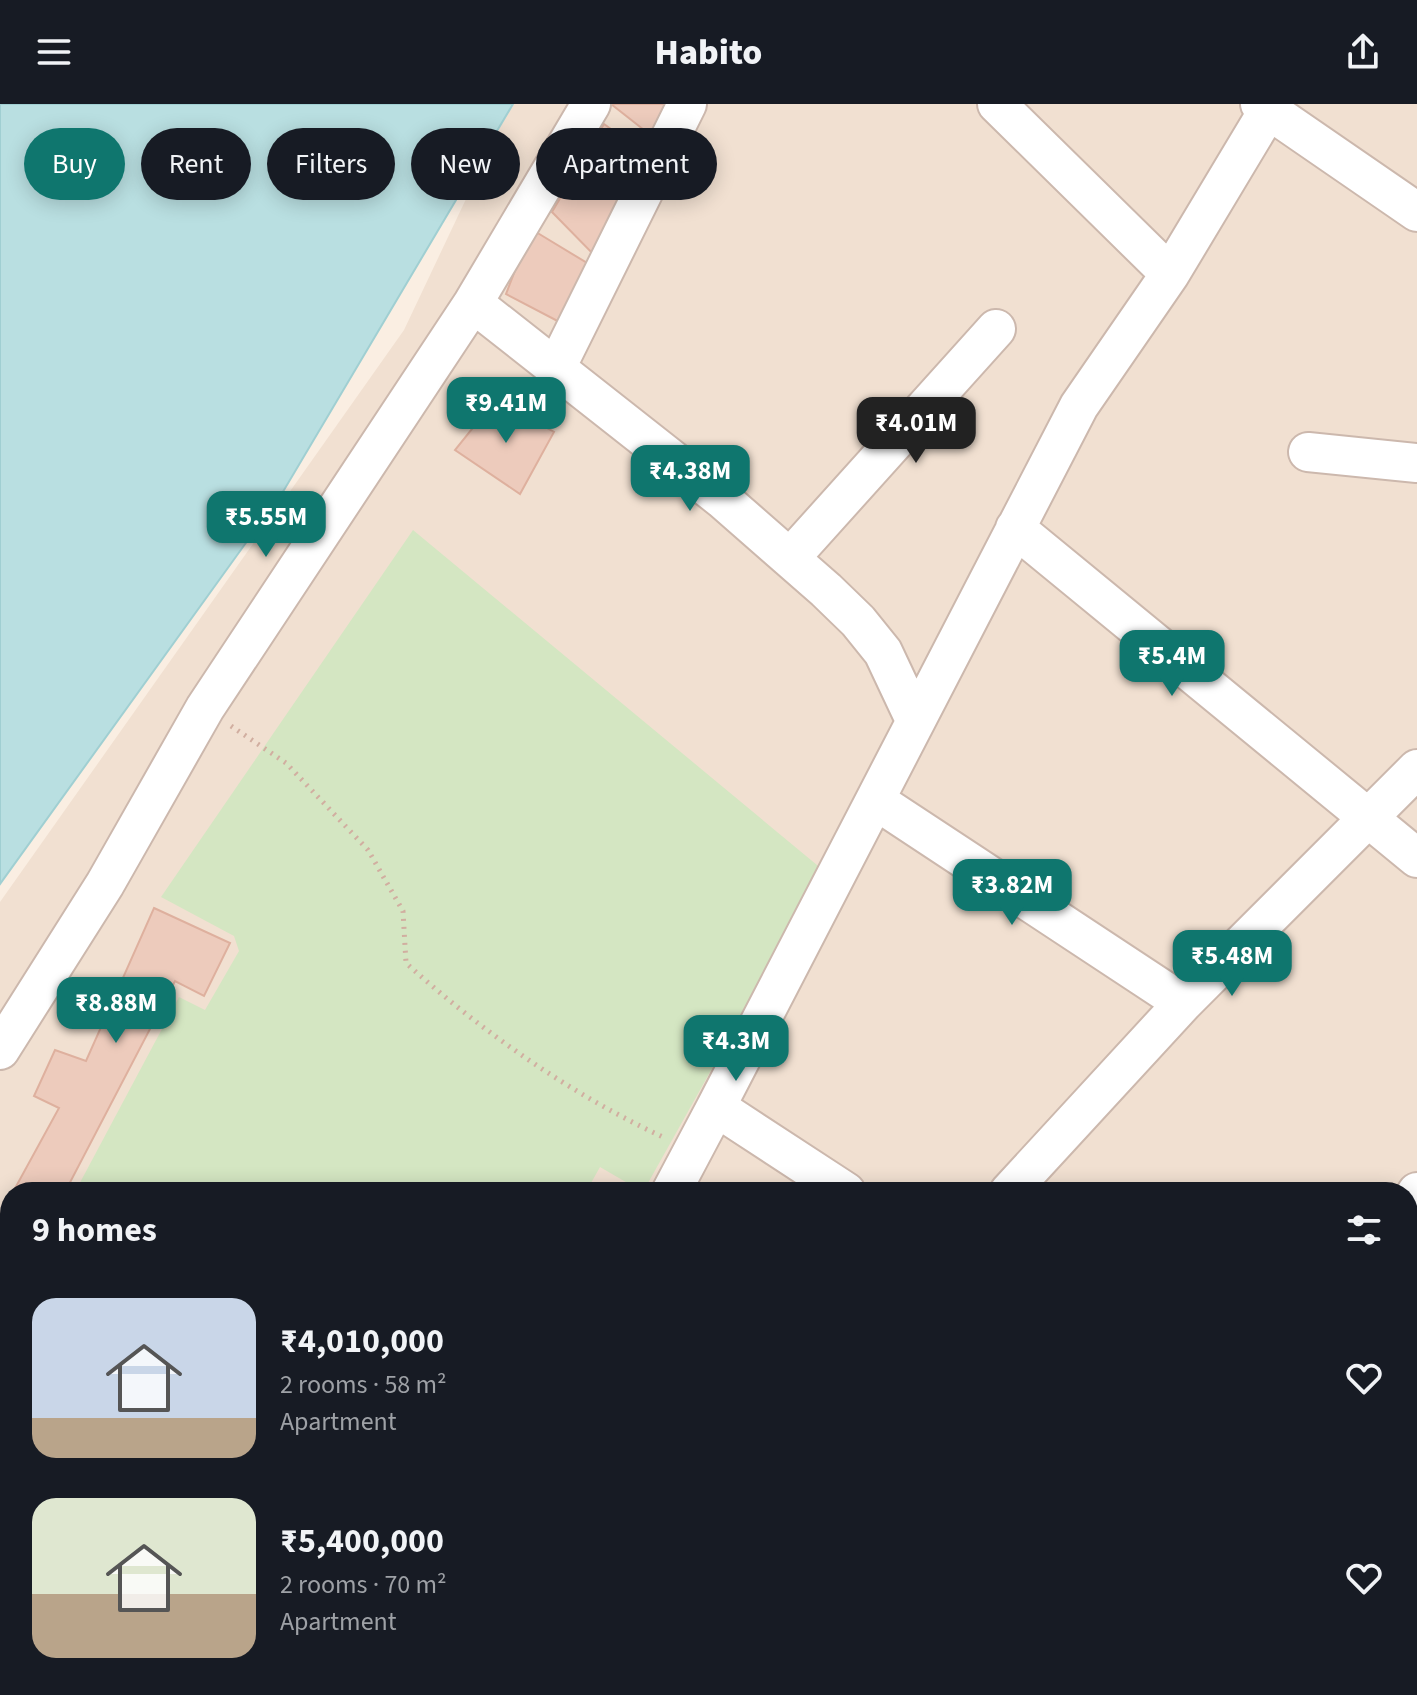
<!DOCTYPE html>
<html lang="en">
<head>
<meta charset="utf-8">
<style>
  :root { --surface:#171b24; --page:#242831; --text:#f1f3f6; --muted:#9ea1a6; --accent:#0f766e }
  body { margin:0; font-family:"Source Sans 3",sans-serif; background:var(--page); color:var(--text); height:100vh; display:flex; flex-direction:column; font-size:30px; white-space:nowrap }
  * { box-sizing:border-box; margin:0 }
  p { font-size:26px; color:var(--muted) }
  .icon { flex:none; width:44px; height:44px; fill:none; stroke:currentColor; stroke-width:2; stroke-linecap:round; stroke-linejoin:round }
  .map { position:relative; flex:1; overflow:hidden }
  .drawer { position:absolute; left:0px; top:1078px; width:1418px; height:514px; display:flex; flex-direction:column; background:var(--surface); border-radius:32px 32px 0 0; box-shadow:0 4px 20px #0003 }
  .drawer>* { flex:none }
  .hud { position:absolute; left:24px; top:24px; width:800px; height:72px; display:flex; gap:16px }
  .price { position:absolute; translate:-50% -68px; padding:0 18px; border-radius:16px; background:var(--accent); color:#fff; font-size:26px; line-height:52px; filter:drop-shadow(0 2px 4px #0008) }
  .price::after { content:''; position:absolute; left:50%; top:48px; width:24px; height:18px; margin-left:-12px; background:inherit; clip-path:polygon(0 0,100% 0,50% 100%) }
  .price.active { background:#222; color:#fff }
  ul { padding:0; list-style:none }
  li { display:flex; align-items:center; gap:24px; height:200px; padding:0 32px }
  li span { display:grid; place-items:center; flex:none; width:224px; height:160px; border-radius:24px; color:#555 }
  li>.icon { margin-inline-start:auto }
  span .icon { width:96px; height:96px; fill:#fffc; stroke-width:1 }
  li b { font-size:34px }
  h2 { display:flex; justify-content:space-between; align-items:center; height:96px; padding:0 32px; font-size:34px }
  .tag { padding:0 28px; border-radius:36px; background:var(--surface); box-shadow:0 4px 20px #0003; font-size:28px; line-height:72px }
  .tag.active { background:var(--accent); color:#fff }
  header { display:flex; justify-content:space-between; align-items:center; height:104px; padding:0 32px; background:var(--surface); font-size:36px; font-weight:800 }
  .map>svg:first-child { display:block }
  .residential { fill:#f1e0d1; fill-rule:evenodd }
  .green { fill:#d4e6c2 }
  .water { fill:#b9dfe1; stroke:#a0cfd2; stroke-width:2 }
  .building { fill:#edcbbc; stroke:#deb09e; stroke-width:2 }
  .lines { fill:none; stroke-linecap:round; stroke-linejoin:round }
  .minor-casing { stroke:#ccb8ad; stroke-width:42 }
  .path { stroke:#d1aea0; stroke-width:5; stroke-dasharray:2 6; stroke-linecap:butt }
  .minor { stroke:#fff; stroke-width:38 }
</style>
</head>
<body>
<header><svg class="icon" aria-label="menu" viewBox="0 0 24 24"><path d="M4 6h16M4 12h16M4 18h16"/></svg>Habito<svg class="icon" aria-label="share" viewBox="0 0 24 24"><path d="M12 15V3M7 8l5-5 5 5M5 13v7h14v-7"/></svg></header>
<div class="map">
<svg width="1417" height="1591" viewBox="0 0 1417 1591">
  <rect width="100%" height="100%" fill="#faeee2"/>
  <path class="residential" d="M511 0H1417V1591H0V798L404 226ZM10 1088H1408V1582H10Z"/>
  <path class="green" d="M413 426 823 766 643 1088 600 1063 586 1088H75L179 893 205 906 239 847 234 832 161 793Z"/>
  <path class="water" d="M0 0H513L284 386 0 780Z"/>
  <path class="building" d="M611 0H676L658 37Z
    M604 20 654 56 600 157 552 108Z
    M531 125 597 165 571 224 506 190Z
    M496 295 554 328 520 390 455 346Z
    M154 804 230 839 204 892 175 877 65 1088H13L59 1004 34 992 55 946 86 957Z
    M10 1094V1156L0 1153V1112Z"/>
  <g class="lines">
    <g class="minor-casing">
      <path id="minor" d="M997 0 1170 170
        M1260 0 1417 108
        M473 199 722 395 826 486 858 517 883 548 915 616
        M556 264 687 0
        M1308 348 1417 359
        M1015 424 1417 754
        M790 454 996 225
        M875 696 1183 899
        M0 946 105 780 205 604 473 199 591 0
        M716 1003 1079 302 1170 170 1272 0
        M671 1088 716 1003 846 1088
        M1009 1088 1183 899 1417 665
        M1408 1103 1417 1088
        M0 1194 10 1197
        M1408 1403 1417 1408
        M938 1582 955 1591
        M39 1591 41 1582
        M419 1591 421 1582
        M1282 1591 1286 1582"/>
    </g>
    <path class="path" d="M231 622 286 659 368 746 403 807 406 859C482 928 572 991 665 1034"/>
    <use href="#minor" class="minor"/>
  </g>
</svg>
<b class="price" style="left:506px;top:341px">₹9.41M</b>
<b class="price active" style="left:916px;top:361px">₹4.01M</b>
<b class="price" style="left:690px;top:409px">₹4.38M</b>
<b class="price" style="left:266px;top:455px">₹5.55M</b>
<b class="price" style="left:1172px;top:594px">₹5.4M</b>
<b class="price" style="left:1012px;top:823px">₹3.82M</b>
<b class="price" style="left:1232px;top:894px">₹5.48M</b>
<b class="price" style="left:116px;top:941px">₹8.88M</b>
<b class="price" style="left:736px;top:979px">₹4.3M</b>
<div class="hud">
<a class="tag active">Buy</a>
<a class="tag">Rent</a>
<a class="tag">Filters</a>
<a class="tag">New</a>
<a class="tag">Apartment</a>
</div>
<section class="drawer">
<h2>9 homes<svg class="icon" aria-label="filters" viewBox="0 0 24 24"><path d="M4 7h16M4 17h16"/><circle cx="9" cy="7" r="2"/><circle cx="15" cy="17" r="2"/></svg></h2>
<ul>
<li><span style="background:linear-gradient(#c9d6e8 75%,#b9a48a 0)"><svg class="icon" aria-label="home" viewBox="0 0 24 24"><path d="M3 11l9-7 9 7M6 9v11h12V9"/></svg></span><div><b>₹4,010,000</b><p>2 rooms · 58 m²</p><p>Apartment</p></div><svg class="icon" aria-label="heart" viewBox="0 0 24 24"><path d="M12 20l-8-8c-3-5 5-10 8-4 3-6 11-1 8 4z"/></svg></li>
<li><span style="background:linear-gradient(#dfe7d0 60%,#b9a48a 0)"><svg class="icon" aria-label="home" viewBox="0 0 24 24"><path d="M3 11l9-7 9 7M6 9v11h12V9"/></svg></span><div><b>₹5,400,000</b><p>2 rooms · 70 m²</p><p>Apartment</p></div><svg class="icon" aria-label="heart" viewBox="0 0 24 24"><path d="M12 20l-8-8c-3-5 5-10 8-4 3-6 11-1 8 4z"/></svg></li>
</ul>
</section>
</div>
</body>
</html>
